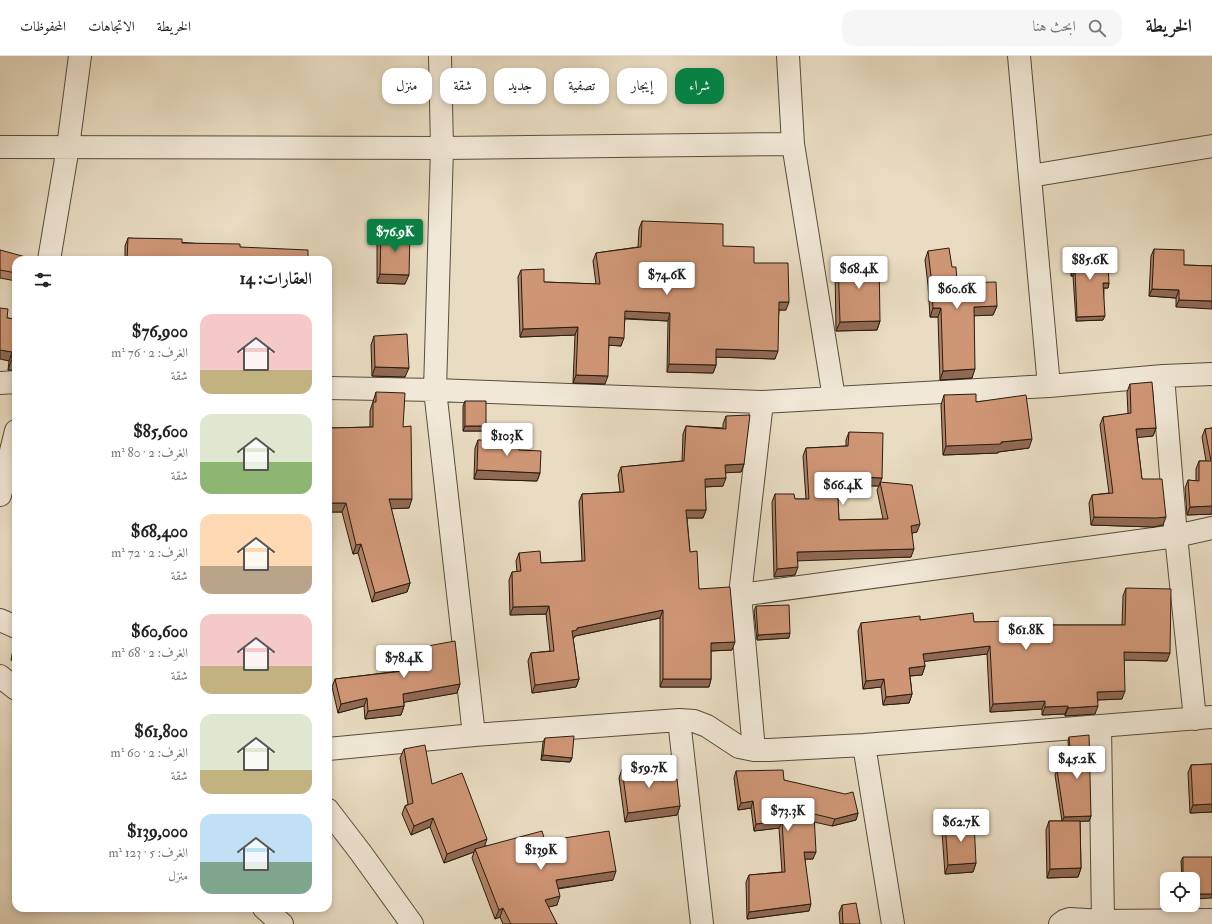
<!DOCTYPE html>
<html lang="ar">
<head>
<meta charset="utf-8">
<style>
  :root { --surface:#fff; --page:#f6f6f6; --text:#222; --muted:#767676; --line:#e0e0e0; --accent:#0b8043 }
  body { margin:0; font-family:"IM FELL Double Pica",Amiri,serif; background:var(--page); color:var(--text); direction:rtl; height:100vh; display:flex; flex-direction:column; font-size:15px; white-space:nowrap }
  * { box-sizing:border-box; margin:0 }
  p { font-size:13px; color:var(--muted) }
  .icon { flex:none; width:22px; height:22px; fill:none; stroke:currentColor; stroke-width:2; stroke-linecap:round; stroke-linejoin:round }
  .map { position:relative; flex:1; overflow:hidden; direction:ltr }
  .details { position:absolute; left:12px; top:200px; width:320px; height:656px; display:flex; flex-direction:column; background:var(--surface); border-radius:12px; box-shadow:0 2px 6px #0003; direction:rtl }
  .details>* { flex:none }
  .top-card { position:absolute; left:344px; top:12px; width:380px; height:36px; direction:rtl; display:flex; gap:8px }
  .buttons { position:absolute; left:1160px; top:816px; display:grid; gap:8px }
  .buttons a { display:grid; place-items:center; width:40px; height:40px; border-radius:8px; background:var(--surface); box-shadow:0 2px 6px #0003; font-size:20px }
  .price { position:absolute; translate:-50% -34px; padding:0 9px; border-radius:4px; background:#fff; color:#222; font-size:13px; line-height:26px; filter:drop-shadow(0 1px 2px #0008) }
  .price::after { content:''; position:absolute; left:50%; top:24px; width:12px; height:9px; margin-left:-6px; background:inherit; clip-path:polygon(0 0,100% 0,50% 100%) }
  .price.current { background:var(--accent); color:#fff }
  ul { padding:0; list-style:none }
  li { display:flex; align-items:center; gap:12px; height:100px; padding:0 20px }
  li span { display:grid; place-items:center; flex:none; width:112px; height:80px; border-radius:12px; color:#555 }
  li>.icon { margin-inline-start:auto }
  span .icon { width:48px; height:48px; fill:#fffc; stroke-width:1 }
  li b { font-size:17px }
  h2 { display:flex; justify-content:space-between; align-items:center; height:48px; padding:0 20px; font-size:17px }
  .chip { padding:0 14px; border-radius:12px; background:var(--surface); box-shadow:0 2px 6px #0003; font-size:14px; line-height:36px }
  .chip.current { background:var(--accent); color:#fff }
  header { display:flex; align-items:center; gap:24px; box-sizing:border-box; height:56px; padding:0 20px; background:var(--surface); border-bottom:1px solid var(--line) }
  header strong { font-size:19px }
  nav { display:flex; gap:22px; margin-inline-start:auto; font-size:14px }
  .search { width:280px; height:36px; background:var(--page); display:flex; align-items:center; gap:10px; box-sizing:border-box; padding:0 14px; border-radius:12px; color:var(--muted); font-size:15px }
  .map>svg:first-child { display:block }
  .lines { fill:none; stroke-linecap:round; stroke-linejoin:round }
  .minor-casing { stroke:#584d3c; stroke-width:24 }
  .minor { stroke:#f1e8d7; stroke-width:22 }
  .wall { fill:#b28165; stroke:#271d0f; fill-rule:evenodd }
  .shaded-wall { fill:#916953; stroke:#271d0f }
  .building { fill:#cf9676; stroke:#271d0f }
</style>
</head>
<body>
<header>
<strong>الخريطة</strong>
<div class="search"><svg class="icon" aria-label="search" viewBox="0 0 24 24"><circle cx="10" cy="10" r="6"/><path d="M15 15l6 6"/></svg>ابحث هنا</div>
<nav><a>الخريطة</a><a>الاتجاهات</a><a>المحفوظات</a></nav>
</header>
<div class="map">
<svg width="1212" height="868" viewBox="0 0 1212 868">
  <rect width="100%" height="100%" fill="#e9dcc2"/>
  <filter id="stains"><feTurbulence type="fractalNoise" baseFrequency=".005" numOctaves="4"/><feColorMatrix values="0 0 0 0 .2 0 0 0 0 .09 0 0 0 0 .02 0 0 0 .5 -.17"/></filter>
  <radialGradient id="worn" r=".72"><stop offset=".6" stop-color="#630" stop-opacity="0"/><stop offset="1" stop-color="#630" stop-opacity=".3"/></radialGradient>
  <g class="lines">
    <g class="minor-casing">
      <path id="minor" d="M440 0 442 92 435 334 474 679
        M788 0 793 88 834 342
        M1019 0 1049 330
        M0 91 442 92 793 88
        M1030 120 1212 90
        M49 204 68 91 80 0
        M1163 320 1176 480 1195 663
        M0 327 16 326
        M328 332 435 334 762 346 1049 330 1163 320 1212 318
        M0 439 16 375
        M740 539 1176 480 1212 472
        M0 564 16 571
        M0 620 16 633
        M679 664 702 868
        M1100 670 1103 865
        M864 689 893 868
        M328 693 474 679 679 664 694 665 707 670 739 691 754 694H769L864 689 1212 661
        M754 694 740 539 762 346
        M328 754 361 797 412 868
        M264 852 282 868
        M1060 868 1064 865 1070 863 1103 865 1212 864"/>
    </g>
    <use href="#minor" class="minor"/>
  </g>
  <path class="wall" d="M642 165 723 190 754 207 786 254H779L775 303 716 301V309L713 317 667 316 668 265 625 263 621 290 609 289 605 328 573 327 575 279 520 281 518 221 521 214 544 226 596 228 593 205 596 197 638 191 639 173Z
    M381 175 405 228 377 227V184Z
    M128 182 240 191 308 204H125V190Z
    M1154 193 1184 209 1212 210 1176 251V242L1149 240 1151 200Z
    M0 194 16 204V225L0 222Z
    M1071 194 1109 227 1108 232H1104L1103 264 1076 265 1073 220H1071L1070 198Z
    M928 195 952 211 957 227 997 250 993 259H974L972 322 940 324 938 261H930L928 229 925 204Z
    M838 204 880 265 877 274 836 275 835 213Z
    M7 262 16 263V314H8L9 305Z
    M374 280 405 321 372 320 371 289Z
    M1130 328 1156 372 1153 380 1137 381 1142 423 1163 469 1153 471 1091 469 1089 447 1092 439 1109 437 1100 369 1103 361 1128 358 1127 336Z
    M376 336 403 371 409 452H391L410 527 407 536 372 546 358 497 353 498 342 456H328V379L331 372 370 371V355Z
    M944 339 976 346 1029 392 998 396V397L943 399 941 349Z
    M465 345 486 370 484 375H463V350Z
    M726 360 744 408 741 416H726L723 430 705 431 706 454 703 462H687L690 496 699 533 732 594 711 595V623L709 631H660V562L575 580 574 582H573L579 623 576 631 532 637 528 605 531 597 550 595 546 558 510 559 509 524 512 516H517L516 505 519 497 541 507 582 505 579 446 582 438 620 436 618 419 621 411 682 405 683 378 686 370 723 372V368Z
    M1212 372V458L1187 459 1185 432 1188 424 1196 425V413L1199 405H1206L1202 381 1205 373Z
    M849 376 882 422 880 426 917 476 912 477 911 501 798 504 795 519 774 521 772 446 775 438 795 443H806L803 400 806 392 846 390V384ZM837 429 879 430 877 434 883 463 839 464Z
    M478 384 519 394 540 417 537 425 474 423 475 392Z
    M1126 532 1167 605 1124 604 1122 643 1098 644 1095 658 1065 660V658L1042 659V653L990 656 987 598 924 605 925 610 922 619 910 620 912 638 909 647 883 649 881 631 863 633 858 575 861 567 920 564 1049 569H1122L1123 540Z
    M756 550 789 582 757 584 754 555Z
    M16 579V607L11 604 15 583Z
    M417 592 460 628 457 637 404 646V650L401 659 365 663 364 650 338 657 332 631 335 623 416 613 414 601Z
    M1069 681 1091 760 1089 765H1080L1081 812 1078 821 1047 822 1046 774 1049 765H1062L1055 719 1057 714 1070 712 1068 685Z
    M545 682 572 702 570 706 541 704 543 686Z
    M404 693 432 728 485 790 545 785 613 824 558 833 557 849 548 851 557 868H503L500 861 495 863 472 802 474 796 444 807 430 771 411 779 402 758 405 750 408 748 400 702Z
    M1212 708V756L1190 757 1188 717 1191 709Z
    M622 713 662 725 680 750 677 759 625 766 619 722Z
    M736 715 784 724 858 757 856 764 832 770 814 766 813 803H805L809 855 747 863 746 826 749 819 782 816 779 772 754 775 751 752 738 754 734 722Z
    M945 767 976 807 973 816 945 818 942 776Z
    M1183 801 1193 823H1182L1181 805Z
    M842 849 860 868H840L839 857Z"/>
  <path class="shaded-wall" d="M1073 215H1075L1073 220H1071Z
    M380 218 409 219 405 228 377 227Z
    M1103 227H1109L1108 232H1102Z
    M1152 233 1179 234 1176 242 1149 240Z
    M1179 244 1212 245V253L1176 251Z
    M779 246H789L786 254H776Z
    M997 250 993 259 971 260 974 251Z
    M933 252H941L938 261H930Z
    M625 255 670 257 668 265 622 262Z
    M1105 260 1103 264 1076 265 1077 261Z
    M880 265 877 274 836 275 840 266Z
    M578 271 575 279 520 281 523 273Z
    M609 281 624 282 621 290 607 289Z
    M716 293 778 295 775 303 713 301Z
    M0 294 12 296 9 305 0 303Z
    M11 305H16V314H8Z
    M669 308 716 309 713 317 667 316Z
    M375 311 409 312 405 321 372 320Z
    M975 313 972 322 940 324 943 315Z
    M576 319 608 320 605 328 573 327Z
    M465 370H486L484 375H463Z
    M1156 372 1153 380 1133 382 1136 373Z
    M1032 383 1029 392 998 396V397L943 399 946 390 1001 386Z
    M744 408 741 416 722 417 725 409Z
    M477 414 540 417 537 425 474 423Z
    M837 420 882 422 879 430 834 429Z
    M726 422 723 430 702 431 705 423Z
    M389 443H412L409 452 386 453Z
    M328 447H346L342 456H328Z
    M1212 450V458L1187 459 1190 451Z
    M686 454H706L703 462H683Z
    M1094 461H1166L1163 469 1153 471 1091 469Z
    M920 468 917 476 908 478 911 470Z
    M361 488 358 497 353 498 356 489Z
    M914 493 911 501 794 505 797 496Z
    M798 511 795 519 774 521 777 513Z
    M410 527 407 536 372 546 375 537Z
    M549 550 546 558 510 559 513 551Z
    M663 554 660 562 575 580 574 582 569 583 572 575 577 572Z
    M790 577 789 582 757 584 758 579Z
    M735 586 732 594 708 595 711 587Z
    M990 590 987 598 920 606 923 598Z
    M1124 596 1170 597 1167 605 1121 604Z
    M925 610 922 619 907 620 909 612Z
    M579 623 576 631 532 637 535 629Z
    M663 623H711L709 631H660Z
    M884 623 881 631 863 633 866 625Z
    M460 628 457 637 400 647 403 638Z
    M1125 635 1122 643 1094 644 1097 636Z
    M912 638 909 647 883 649 886 641Z
    M367 642 364 650 338 657 341 648Z
    M1045 645 1042 653 990 656 993 648Z
    M404 650 401 659 365 663 368 655Z
    M1068 650 1065 658 1042 659 1045 651Z
    M1098 650 1095 658 1065 660 1068 652Z
    M543 699 572 702 570 706 541 704Z
    M753 745 751 752 738 754 741 747Z
    M1212 748V756L1190 757 1193 749Z
    M680 750 677 759 625 766 628 757Z
    M858 757 856 764 832 770 835 763Z
    M1091 760 1089 765 1062 766 1064 761Z
    M433 762 430 771 411 779 414 770Z
    M782 765 779 772 754 775 756 768Z
    M487 783 484 792 475 793 474 796 444 807 447 798Z
    M804 796H816L813 803H802Z
    M976 807 973 816 945 818 948 809Z
    M1081 812 1078 821 1047 822 1050 813Z
    M616 815 613 824 553 833 556 824Z
    M1193 838H1212V842L1193 843Z
    M560 840 557 849 541 853 545 844Z
    M811 848 809 855 747 863 749 856Z
    M503 852 500 861 495 863 499 854Z"/>
  <path class="building" d="M642 165 723 168V190L754 191V207H788L789 246H779L778 295 716 293V309L669 308 670 257 625 255 624 282 609 281 608 320 576 319 578 271 523 273 521 214 544 213V226L600 228 596 197 641 191Z
    M381 175H410L409 219 380 218Z
    M128 182 182 183V187L240 188V191L308 194V204H127Z
    M949 192 952 211H956L957 227 996 226 997 250 974 251 975 313 943 315 941 252H933L931 220 928 195Z
    M1107 192 1109 227H1103L1105 260 1077 261 1075 215H1073L1071 194Z
    M1154 193 1184 194V209L1212 210V245L1179 244V234L1152 233Z
    M0 194 37 204H16V217L0 214Z
    M879 203 880 265 840 266 838 204Z
    M0 252 8 253 7 262 16 263V305H11L12 296 0 294Z
    M407 278 409 312 375 311 374 280Z
    M1152 326 1156 372 1136 373 1142 423H1162L1166 461 1156 462 1094 461 1092 439 1113 437 1103 361 1131 357 1130 328Z
    M376 336 405 337 403 371 411 370 412 443H389L410 527 375 537 361 488 356 489 346 447H328V379H331V372L373 371V346H376Z
    M976 338V346L1026 339 1032 383 1001 386V388L946 390 944 339Z
    M465 345H486V370H465Z
    M750 359 744 408 725 409 726 422 705 423 706 454H686L690 496 697 495 699 533 730 531 735 586 711 587V623H663V554L577 572V574L572 575 579 623 535 629 531 597 554 595 549 550 513 551 512 516 521 515 519 497 540 495 541 507 585 505 582 438 624 436 621 411 684 405 686 370 726 373V360Z
    M1212 372V450L1190 451 1188 424 1199 425V405H1211L1205 373Z
    M849 376 883 377 882 422 837 420 839 464 888 463 880 426 912 429 920 468 911 470 914 493 797 496 798 511 777 513 775 438H794L795 443H809L806 392 848 390Z
    M478 384 519 385V394L541 395 540 417 477 414Z
    M1126 532 1171 533 1170 597 1124 596 1125 635 1097 636 1098 650 1068 652V650L1045 651V645L993 648 990 590 923 598 925 610 909 612 912 638 886 641 884 623 866 625 861 567 920 560V564L973 557 974 566 1049 564V569H1125Z
    M789 549 790 577 758 579 756 550Z
    M16 584V596L14 595Z
    M455 585 460 628 403 638 404 650 368 655 367 642 341 648 335 623 420 613 417 592Z
    M1089 679 1091 760 1064 761 1057 714 1072 712 1069 681Z
    M574 680 572 702 543 699 545 682Z
    M425 689 432 728 462 717 487 783 447 798 433 762 414 770 405 750 413 747 404 693Z
    M660 708 662 725 677 723 680 750 628 757 622 713Z
    M1212 708V748L1193 749 1191 709Z
    M783 714 784 724 845 738 853 736 858 757 835 763 814 758 816 796H804L811 848 749 856V819L785 816 782 765 756 768 753 745 741 747 736 715Z
    M974 765 976 807 948 809 945 767Z
    M1049 765H1080L1081 812 1050 813Z
    M542 775 545 785 609 775 616 815 556 824 560 840 545 844 557 868H511L503 852 499 854 475 793Z
    M1183 801H1212V838H1193V823H1183Z
    M856 847 860 868H843L842 849Z"/>
  <rect width="100%" height="100%" filter="url(#stains)"/>
  <rect width="100%" height="100%" fill="url(#worn)"/>
</svg>
<div class="buttons">
<a><svg class="icon" aria-label="locate" viewBox="0 0 24 24"><circle cx="12" cy="12" r="6"/><path d="M12 2v4M12 18v4M2 12h4M18 12h4"/></svg></a>
</div>
<b class="price current" style="left:395px;top:197px">$76.9K</b>
<b class="price" style="left:1090px;top:225px">$85.6K</b>
<b class="price" style="left:859px;top:234px">$68.4K</b>
<b class="price" style="left:667px;top:240px">$74.6K</b>
<b class="price" style="left:957px;top:254px">$60.6K</b>
<b class="price" style="left:507px;top:401px">$103K</b>
<b class="price" style="left:843px;top:450px">$66.4K</b>
<b class="price" style="left:1026px;top:595px">$61.8K</b>
<b class="price" style="left:404px;top:623px">$78.4K</b>
<b class="price" style="left:1077px;top:724px">$45.2K</b>
<b class="price" style="left:649px;top:733px">$59.7K</b>
<b class="price" style="left:788px;top:776px">$73.3K</b>
<b class="price" style="left:961px;top:787px">$62.7K</b>
<b class="price" style="left:541px;top:815px">$139K</b>
<div class="top-card">
<a class="chip current">شراء</a>
<a class="chip">إيجار</a>
<a class="chip">تصفية</a>
<a class="chip">جديد</a>
<a class="chip">شقة</a>
<a class="chip">منزل</a>
</div>
<section class="details">
<h2>العقارات: 14<svg class="icon" aria-label="filters" viewBox="0 0 24 24"><path d="M4 7h16M4 17h16"/><circle cx="9" cy="7" r="2"/><circle cx="15" cy="17" r="2"/></svg></h2>
<ul>
<li><span style="background:linear-gradient(#f6c9c9 70%,#c2b280 0)"><svg class="icon" aria-label="home" viewBox="0 0 24 24"><path d="M3 11l9-7 9 7M6 9v11h12V9"/></svg></span><div><b>$76,900</b><p>الغرف: 2 · 76 m²</p><p>شقة</p></div></li>
<li><span style="background:linear-gradient(#dfe7d0 60%,#8fb573 0)"><svg class="icon" aria-label="home" viewBox="0 0 24 24"><path d="M3 11l9-7 9 7M6 9v11h12V9"/></svg></span><div><b>$85,600</b><p>الغرف: 2 · 80 m²</p><p>شقة</p></div></li>
<li><span style="background:linear-gradient(#ffd9b3 65%,#b9a48a 0)"><svg class="icon" aria-label="home" viewBox="0 0 24 24"><path d="M3 11l9-7 9 7M6 9v11h12V9"/></svg></span><div><b>$68,400</b><p>الغرف: 2 · 72 m²</p><p>شقة</p></div></li>
<li><span style="background:linear-gradient(#f6c9c9 65%,#c2b280 0)"><svg class="icon" aria-label="home" viewBox="0 0 24 24"><path d="M3 11l9-7 9 7M6 9v11h12V9"/></svg></span><div><b>$60,600</b><p>الغرف: 2 · 68 m²</p><p>شقة</p></div></li>
<li><span style="background:linear-gradient(#dfe7d0 70%,#c2b280 0)"><svg class="icon" aria-label="home" viewBox="0 0 24 24"><path d="M3 11l9-7 9 7M6 9v11h12V9"/></svg></span><div><b>$61,800</b><p>الغرف: 2 · 60 m²</p><p>شقة</p></div></li>
<li><span style="background:linear-gradient(#bfe0f5 60%,#7fa58c 0)"><svg class="icon" aria-label="home" viewBox="0 0 24 24"><path d="M3 11l9-7 9 7M6 9v11h12V9"/></svg></span><div><b>$139,000</b><p>الغرف: 5 · 123 m²</p><p>منزل</p></div></li>
</ul>
</section>
</div>
</body>
</html>
